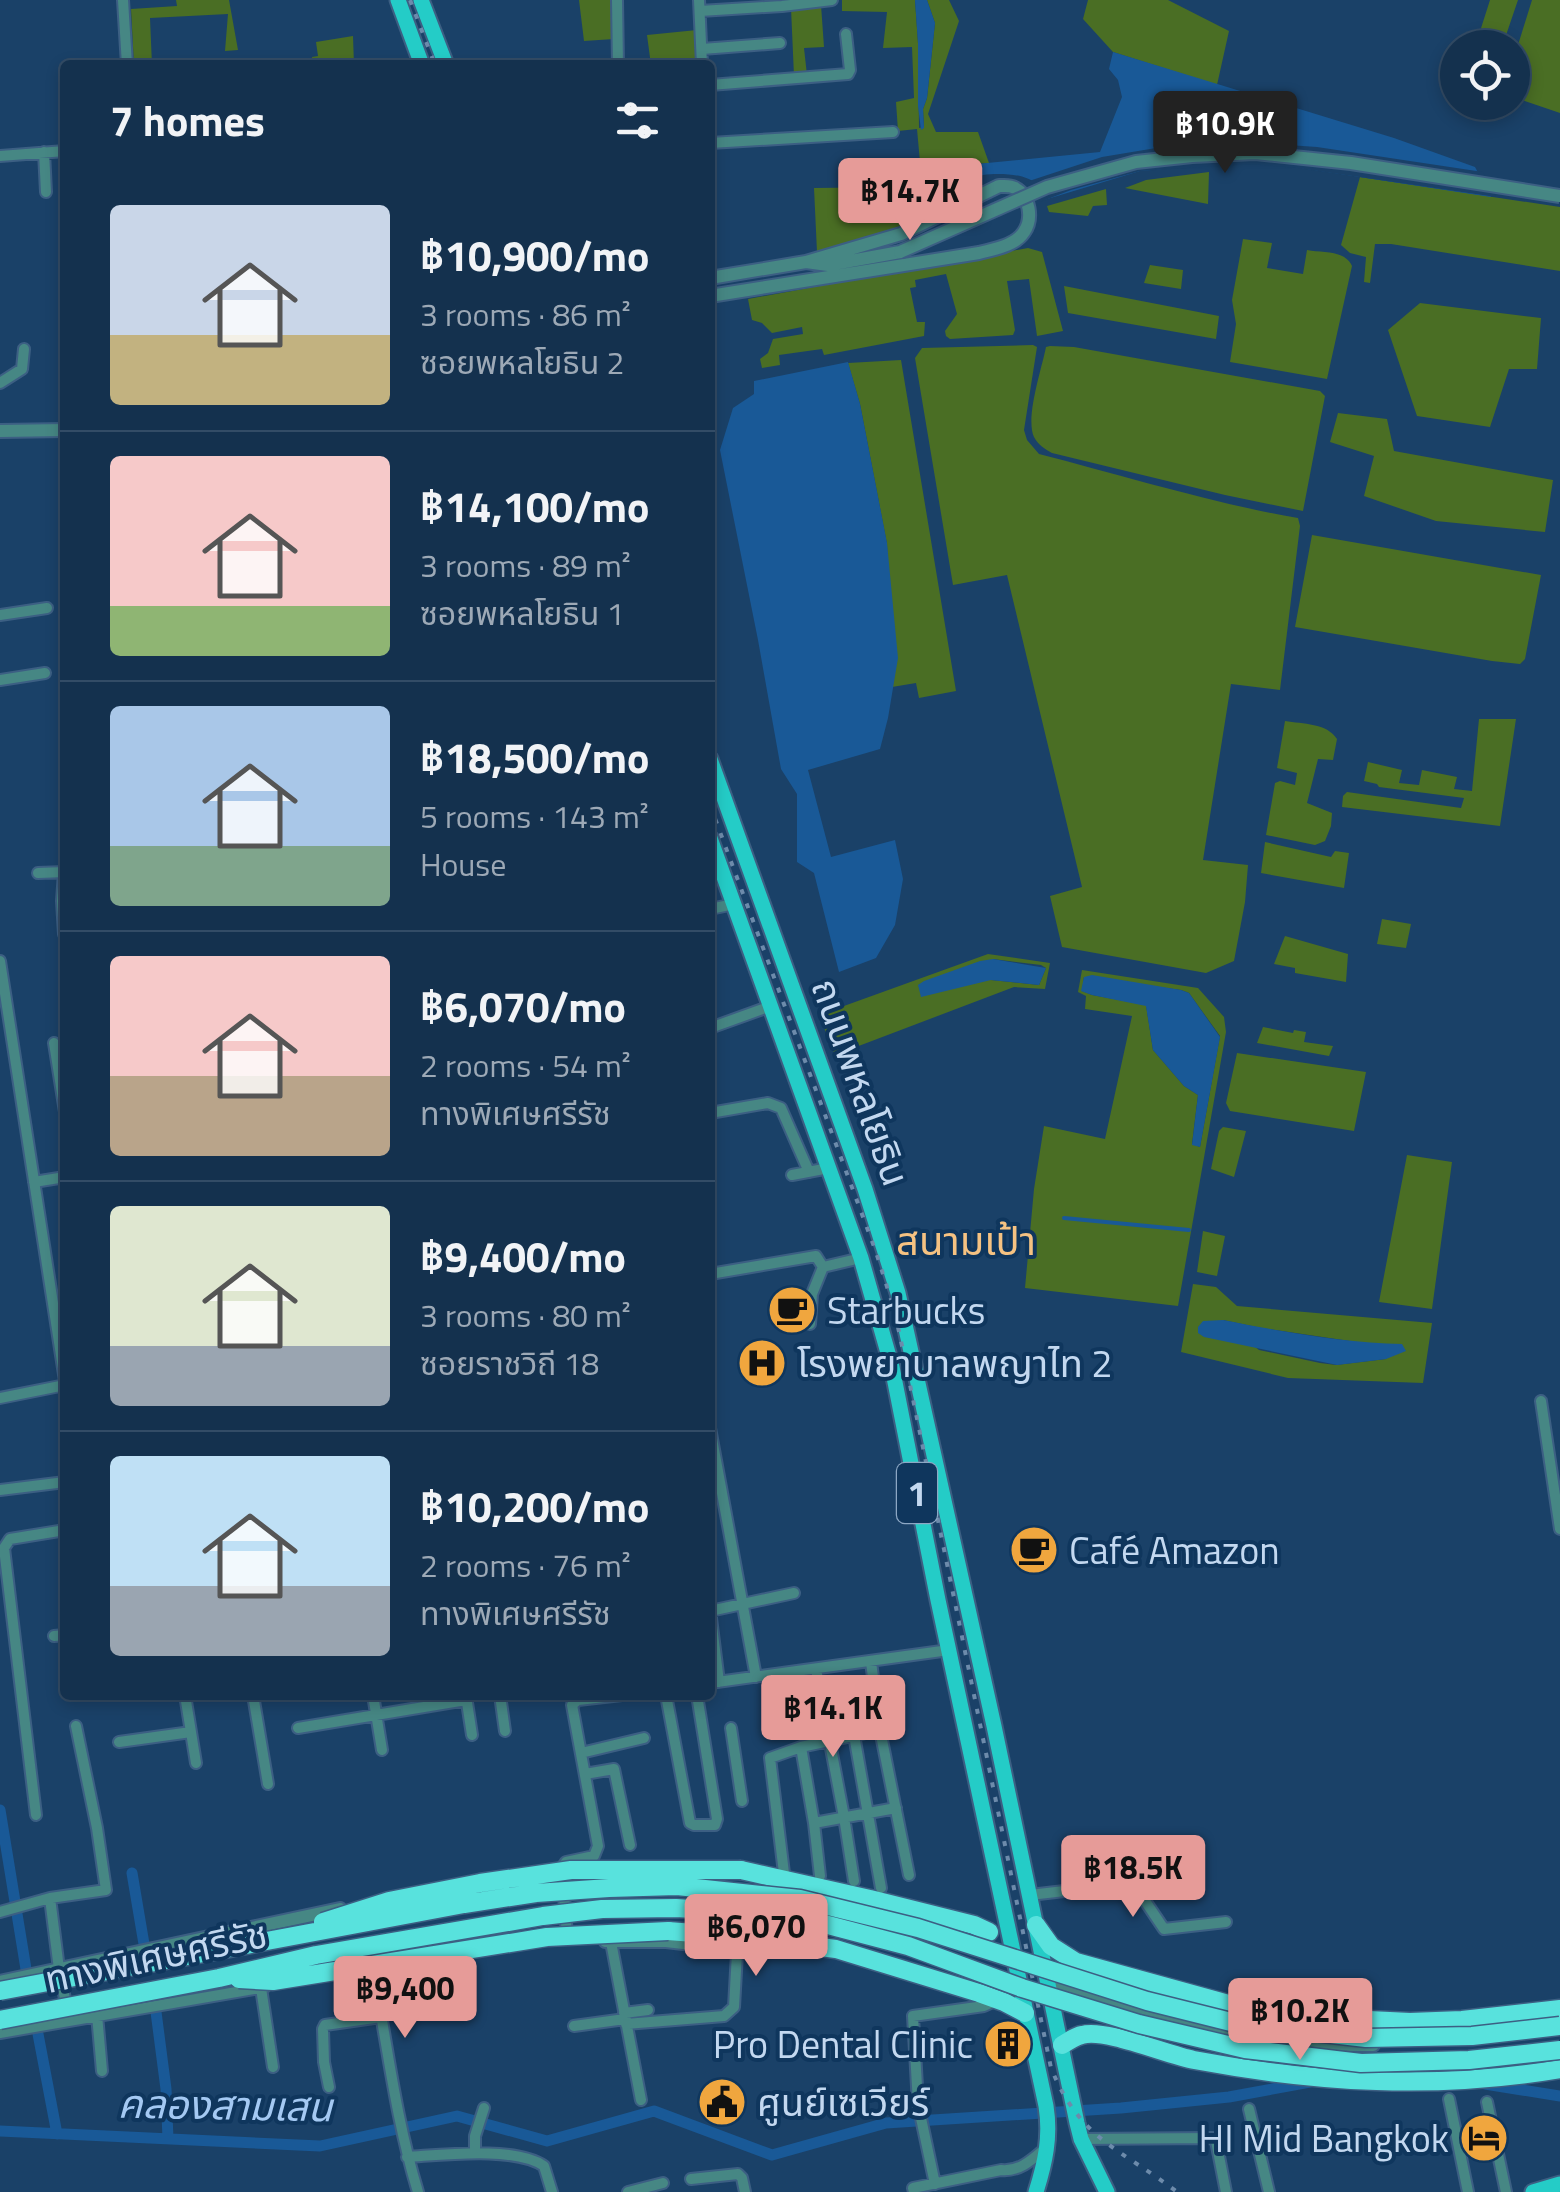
<!DOCTYPE html>
<html lang="en">
<head>
<meta charset="utf-8">
<style>
  :root { --surface:#14314e; --page:#213d58; --text:#f1f3f6; --muted:#9da9b6; --line:#334c66; --accent:#e69b98 }
  body { margin:0; font-family:"Titillium Web","Noto Sans Thai",sans-serif; background:var(--page); color:var(--text); height:100vh; display:flex; flex-direction:column; font-size:38px; white-space:nowrap }
  * { box-sizing:border-box; margin:0 }
  p { font-size:32px; color:var(--muted) }
  .icon { flex:none; width:55px; height:55px; fill:none; stroke:currentColor; stroke-width:2; stroke-linecap:round; stroke-linejoin:round }
  .map { position:relative; flex:1; overflow:hidden }
  .side { position:absolute; left:60px; top:60px; width:655px; height:1640px; display:flex; flex-direction:column; background:var(--surface); border-radius:10px; box-shadow:0 5px 15px #0003,0 0 0 2px var(--line) }
  .side>* { flex:none }
  .tools { position:absolute; left:1440px; top:30px; display:grid; gap:20px }
  .tools a { display:grid; place-items:center; width:90px; height:90px; border-radius:50%; background:var(--surface); box-shadow:0 5px 15px #0003,0 0 0 2px var(--line); font-size:50px }
  .price { position:absolute; translate:-50% -85px; padding:0 22px; border-radius:10px; background:var(--accent); color:#111; font-size:32px; line-height:65px; filter:drop-shadow(0 2px 5px #0008) }
  .price::after { content:''; position:absolute; left:50%; top:60px; width:30px; height:22px; margin-left:-15px; background:inherit; clip-path:polygon(0 0,100% 0,50% 100%) }
  .price.current { background:#222; color:#fff }
  ul { padding:0; list-style:none }
  li { display:flex; align-items:center; gap:30px; height:250px; padding:0 50px }
  li+li { border-top:2px solid var(--line) }
  li span { display:grid; place-items:center; flex:none; width:280px; height:200px; border-radius:10px; color:#555 }
  li>.icon { margin-inline-start:auto }
  span .icon { width:120px; height:120px; fill:#fffc; stroke-width:1 }
  li b { font-size:42px }
  h2 { display:flex; justify-content:space-between; align-items:center; height:120px; padding:0 50px; font-size:42px }
  .map>svg:first-child { display:block }
  .green { fill:#4a6e24; fill-rule:evenodd }
  .water { fill:#195997 }
  .pier { fill:#1a4168 }
  .lines { fill:none; stroke-linecap:round; stroke-linejoin:round }
  .stream { stroke:#195997; stroke-width:4 }
  .canal { stroke:#195997; stroke-width:11 }
  .minor-casing { stroke:#3c5f83; stroke-width:14 }
  .tertiary-casing { stroke:#3c5f83; stroke-width:16 }
  .primary-casing { stroke:#3c5f83; stroke-width:19 }
  .motorway-casing { stroke:#3c5f83; stroke-width:21 }
  .minor { stroke:#468784; stroke-width:10 }
  .tertiary { stroke:#468784; stroke-width:12 }
  .primary { stroke:#24ccc7; stroke-width:15 }
  .motorway { stroke:#58e2dd; stroke-width:18 }
  .rail { stroke:#6d8bab; stroke-width:4; stroke-dasharray:5 10; stroke-linecap:butt }
  .tertiary-bridge-casing { stroke:#3c5f83; stroke-width:16; stroke-linecap:butt }
  .motorway-bridge-casing { stroke:#3c5f83; stroke-width:21; stroke-linecap:butt }
  .tertiary-bridge { stroke:#468784; stroke-width:12 }
  .motorway-bridge { stroke:#58e2dd; stroke-width:18 }
  .labels { text-anchor:middle; dominant-baseline:central; stroke-width:8; stroke-linejoin:round; paint-order:stroke }
  .shield { fill:#0f365d; stroke:#8da7c4; stroke-width:2.5 }
  .shield-label { font-size:35px; font-weight:bold; fill:#c3d8f0 }
  .street-label { font-size:38px; fill:#c3d8f0; stroke:#0f365d }
  .poi-label { font-size:38px; fill:#c3d8f0; stroke:#0f365d; text-anchor:start }
  .neighbourhood-label { font-size:40px; fill:#f5c282; stroke:#0f365d }
  .water-label { font-size:40px; font-style:italic; fill:#a4c9f3; stroke:#0f365d }
</style>
</head>
<body>
<div class="map">
<svg width="1560" height="2192" viewBox="0 0 1560 2192">
  <rect width="100%" height="100%" fill="#1a4168"/>
  <path class="green" d="M176 0H229L238 50 225 51 228 14 150 18 152 65H134L131 9 177 6Z
    M579 0H613L614 39 584 41Z
    M842 0H915L918 43 919 128 924 127 923 109 927 98 935 23 927 0H949L959 21 928 114 936 132H978L989 163 977 164 922 185 916 190 919 209 916 220 900 228 817 252 814 188 901 187 900 165 920 162 917 129 898 131 896 102 914 98 912 47 883 48 887 12 842 11Z
    M1088 0H1168L1229 31 1217 85 1113 52 1083 19Z
    M1490 0H1518L1502 47H1475Z
    M1532 0H1560V113L1513 97V61Z
    M821 5 824 47 804 48 807 75 794 76 791 8Z
    M697 30 698 65H651L647 35Z
    M353 36 354 65H313L312 57 318 56 316 42Z
    M1209 172 1208 204 1125 188 1146 180Z
    M1360 177 1560 207V271L1391 244H1375L1370 283 1364 282 1366 257 1350 253 1341 245Z
    M1106 189 1107 205 1093 206 1088 216 1049 212 1047 206Z
    M1243 239 1272 243 1267 268 1303 274 1307 250C1323 253 1345 250 1352 266L1327 379 1230 362 1236 324 1232 300Z
    M1028 248 1042 252 1063 331 1037 336 1029 279 1007 281 1015 330 1013 335 950 339 946 336 945 331 957 314 946 274 915 280 916 287 910 288 917 322H925L924 336 824 355 822 349 779 355 780 365 762 368 760 359 768 353 773 339 803 334 802 327 772 333 762 323 752 320 748 299Z
    M1150 265 1183 270 1181 289 1144 283Z
    M1064 286 1219 316 1216 339 1068 313Z
    M1420 303 1541 318 1537 369H1509L1490 427 1417 416 1388 330Z
    M1033 345 1037 347 1024 430 1027 440 1039 454C1125 476 1211 503 1298 518L1300 526 1280 690 1231 684 1203 860 1248 865 1245 902 1234 961 1206 973 1062 947 1050 896 1082 887 1007 575 953 585 915 358 922 348Z
    M1050 346 1074 347 1320 391 1325 396 1303 511 1225 495 1052 453C1045 449 1038 445 1034 437 1025 418 1042 368 1046 347Z
    M901 360 956 691 919 698 916 683 892 687 887 544 860 404 848 363Z
    M1338 413 1387 419 1394 451 1553 480 1545 532 1436 521 1364 496 1374 456 1330 442Z
    M1312 535 1541 575 1525 659 1520 664 1492 661 1295 627Z
    M1479 719H1516L1500 826 1342 807 1343 796 1347 792 1461 808 1464 798 1379 787 1377 784 1364 781 1368 762 1402 770 1399 783 1419 785 1422 770 1457 777 1454 789 1472 791Z
    M1285 721C1303 724 1327 723 1337 739L1333 760 1318 759 1307 803 1332 813 1331 826 1325 841 1315 845 1266 835 1275 783 1280 781 1295 785 1297 773 1277 768Z
    M1265 842 1331 857 1335 851 1349 853 1344 888 1261 873Z
    M1382 919 1411 924 1406 948 1377 944Z
    M1285 936 1348 954 1346 982 1295 973V968L1274 964Z
    M988 954 1050 963 1045 989 1014 987 835 1055 819 1015ZM993 959 1041 965 1046 968 1039 985 991 980Z
    M1082 970 1198 988 1224 1017 1226 1032 1178 1306 1025 1288 1034 1189 1044 1126 1105 1139 1132 1016 1085 1009 1086 996 1078 992ZM1084 977 1181 990 1189 993 1220 1036 1200 1147 1192 1144 1198 1095 1184 1086 1153 1050 1146 1005 1092 995 1082 991Z
    M1263 1027 1293 1033 1294 1030 1306 1032 1304 1042 1333 1046 1329 1056 1257 1043Z
    M1237 1053 1366 1072 1354 1131 1230 1111 1226 1103Z
    M1223 1127 1246 1131 1234 1177 1211 1169 1219 1131Z
    M1407 1155 1452 1162 1432 1309 1379 1302Z
    M1203 1231 1225 1236 1217 1276 1197 1272Z
    M1193 1284 1216 1287 1237 1306 1432 1323 1423 1383 1288 1378 1181 1352ZM1223 1320 1261 1328 1370 1344H1402L1386 1359 1336 1365 1320 1363 1259 1350Z"/>
  <path class="water" d="M915 0H927L935 23 927 98 923 109 924 128 921 130 918 106V43Z
    M1113 52 1394 138 1475 167 1491 197 1255 161 1140 171 1044 200C1043 197 1038 186 1036 184 1026 173 997 173 983 175L919 209 916 190 922 185 977 164 1100 152 1122 97 1118 80 1109 69Z
    M848 362 860 404 887 543 898 658 888 718 880 749 808 770 831 857 895 840 903 879 895 925 876 958 839 972 814 873 797 862V794L781 769 758 640 720 450 733 408 754 394V381Z
    M993 959 1046 968 1039 985 991 980 921 997 918 985 924 981 980 961Z
    M1092 975 1181 990 1189 993 1220 1037 1200 1147 1192 1145 1198 1095 1184 1086 1153 1050 1146 1006 1092 995 1081 991 1084 977Z
    M1223 1320C1278 1331 1346 1343 1402 1344L1406 1351 1386 1359 1337 1365 1204 1337 1198 1333V1327L1203 1321Z"/>
  <path class="pier" d="M1232 141 1317 147 1483 172 1496 197 1298 168 1249 164 1140 171 1071 190 1040 202 1033 188 1023 183 1102 157 1186 143Z"/>
  <g class="lines">
    <path class="stream" d="M1064 1218 1189 1230"/>
    <path class="canal" d="M0 1810 26 1969
      M132 1873 144 1944
      M156 2012 166 2089 168 2139
      M38 2034 57 2134
      M1392 2068 1433 2075
      M1485 2084 1560 2096
      M0 2131 320 2146 457 2116 547 2141 654 2111 772 2155 886 2123 1121 2108 1229 2097 1310 2082"/>
    <g class="minor-casing">
      <path id="minor" d="M123 0 127 65
        M617 0 618 65
        M699 0 702 65
        M700 11 782 6 832 0
        M702 49 780 43
        M710 85 848 74 850 70 846 34
        M710 143 893 132
        M44 152 46 192
        M0 156 65 151
        M0 383 22 369 24 349
        M0 615 47 608
        M0 680 45 673
        M38 873 65 872
        M710 909 734 904
        M64 934 62 901 64 872
        M0 961 65 1381
        M710 1028 771 1006
        M54 1043 65 1112
        M710 1113 768 1103 781 1108 809 1172
        M792 1175 829 1168
        M34 1182 65 1177
        M710 1274 816 1256 823 1267
        M810 1324 812 1294 823 1267 861 1258
        M0 1398 65 1385
        M1541 1401 1560 1529
        M710 1428 756 1677
        M0 1490 65 1482
        M710 1610 719 1682
        M710 1611 794 1593
        M54 1636 65 1635
        M871 1662 880 1730 909 1875
        M816 1669 844 1817 854 1881
        M710 1683 949 1650
        M185 1695 196 1763
        M253 1695 268 1784
        M373 1695 382 1750
        M500 1695 505 1731
        M666 1695 690 1823 694 1825H715L717 1819 697 1695
        M466 1696 472 1735
        M298 1728 466 1700
        M731 1728 742 1801
        M854 1735 881 1888
        M119 1742 191 1732
        M801 1747 814 1823 820 1876
        M581 1753 644 1738
        M585 1774 614 1769 630 1845
        M36 1815 4 1548 10 1539 65 1530
        M814 1823 896 1808
        M784 1873 770 1758 801 1747 880 1730
        M1133 1883 1143 1877H1158
        M1030 1895 1133 1883 1164 1929 1226 1922
        M0 1912 50 1898
        M569 1938 567 1936 562 1868 566 1862 594 1856 598 1846 572 1705 578 1700 622 1695
        M605 1942H666L734 1950 737 1953 734 2007 724 2016 626 2024
        M611 1942 641 2100
        M372 1965C387 2041 395 2117 418 2192
        M261 1988 273 2067
        M67 2009 59 1969 50 1898 106 1890 97 1828 76 1726
        M624 2013 648 2010
        M97 2015 102 2071
        M574 2026 625 2019
        M0 2033 265 1987
        M329 2087 324 2062 323 2029 325 2025 381 2017
        M1449 2099 1468 2192
        M1487 2102 1506 2192
        M1249 2109 1269 2192
        M1081 2139 1213 2138 1216 2141 1226 2192
        M475 2153V2136L484 2108
        M407 2157C442 2155 515 2146 544 2166L552 2192
        M691 2179 738 2174 742 2178 745 2192
        M935 2184 918 2104 913 2016 984 2006 997 2000
        M628 2192 663 2183
        M914 2192 913 2188 1001 2170C1020 2172 1033 2159 1047 2147"/>
    </g>
    <g class="tertiary-casing">
      <path id="tertiary" d="M710 278 806 262 828 265 900 252
        M710 296 979 253C994 249 1015 246 1024 232 1033 219 1030 196 1015 188 1010 185 1005 186 999 186L901 234 806 262
        M0 431 65 430
        M0 1982 340 1909
        M1048 1982C1156 2012 1260 2047 1373 2045"/>
    </g>
    <g class="primary-casing">
      <path id="primary" d="M398 0 422 65
        M421 0 446 65
        M710 759 865 1189 898 1293 994 1726 1077 2123 1081 2139 1107 2192
        M710 838 861 1258 892 1367 938 1600 1046 2106C1051 2137 1045 2163 1036 2192
        M1533 2192 1560 2184"/>
    </g>
    <g class="motorway-casing">
      <path id="motorway" d="M741 1870 870 1899 974 1925 989 1932
        M1036 1925 1051 1946 1076 1962 1243 2008 1328 2018 1410 2022 1462 2020 1560 2009
        M668 1931 734 1936 836 1949 979 1993 1004 2002 1025 2013
        M1062 2045C1068 2042 1075 2036 1082 2035 1105 2028 1167 2055 1194 2060 1317 2083 1436 2090 1560 2069"/>
    </g>
    <use href="#minor" class="minor"/>
    <use href="#tertiary" class="tertiary"/>
    <use href="#primary" class="primary"/>
    <use href="#motorway" class="motorway"/>
    <path class="rail" d="M410 0 435 65
      M710 805 876 1252 895 1312 1051 2068C1081 2141 1120 2148 1177 2192"/>
    <g class="tertiary-bridge-casing">
      <path id="tertiary-bridge" d="M900 252 1047 187 1136 162 1192 156 1255 153 1351 163 1560 196"/>
    </g>
    <g class="motorway-bridge-casing">
      <path id="motorway-bridge" d="M323 1922 389 1901 480 1883 571 1870H741
        M239 1979 273 1981 547 1937 668 1931
        M0 1991 464 1904 536 1893 609 1888 677 1886 800 1899 918 1928 1147 2001 1235 2023 1366 2038 1472 2036 1560 2026
        M0 2020 219 1978 316 1955 543 1916 602 1909 676 1908 790 1915 908 1946 1022 1988 1139 2024 1245 2049 1361 2063 1469 2060 1560 2050"/>
    </g>
    <use href="#tertiary-bridge" class="tertiary-bridge"/>
    <use href="#motorway-bridge" class="motorway-bridge"/>
  </g>
  <defs>
    <g id="cafe-disc" transform="scale(2.5)"><circle r="9.5" fill="#f0a63e" stroke="#0f365d"/><path d="M-5.5-4.5H6V0H3Q3 3.5 0 3.5H-2.5Q-5.5 3.5-5.5 0ZM3-3.2v2h1.7v-2ZM-6 4.5H4V6H-6Z" fill="#111"/></g>
    <g id="hospital-disc" transform="scale(2.5)"><circle r="9.5" fill="#f0a63e" stroke="#0f365d"/><path d="M-5-5h3v3.5h4V-5h3V5h-3V1.5h-4V5h-3Z" fill="#111"/></g>
    <g id="building-disc" transform="scale(2.5)"><circle r="9.5" fill="#f0a63e" stroke="#0f365d"/><path d="M-4-6H4V6H1V3H-1V6H-4ZM-2.5-4.3h1.7v1.8h-1.7ZM.8-4.3h1.7v1.8H.8ZM-2.5-1h1.7V.8h-1.7ZM.8-1h1.7V.8H.8Z" fill="#111"/></g>
    <g id="civic-disc" transform="scale(2.5)"><circle r="9.5" fill="#f0a63e" stroke="#0f365d"/><path d="M-.6-6.5H3V-4.5H.6V-3L4-1V1h2V6H-6V1h2V-1L-.6-3ZM-1.2 2.5V6h2.4V2.5Z" fill="#111"/></g>
    <g id="hotel-disc" transform="scale(2.5)"><circle r="9.5" fill="#f0a63e" stroke="#0f365d"/><path d="M-6-4.5h1.5V1H6V5H4.5V3h-9V5H-6ZM-4 0a1.8 1.8 0 1 1 3.6 0ZM.5 0V-2.5h3Q6-2.5 6 0Z" fill="#111"/></g>
  </defs>
  <g fill-rule="evenodd">
    <use href="#cafe-disc" x="792" y="1310"/>
    <use href="#hospital-disc" x="762" y="1363"/>
    <use href="#cafe-disc" x="1034" y="1550"/>
    <use href="#building-disc" x="1008" y="2044"/>
    <use href="#civic-disc" x="722" y="2102"/>
    <use href="#hotel-disc" x="1484" y="2138"/>
  </g>
  <g class="labels">
    <rect class="shield" x="897" y="1463" width="40" height="60" rx="8"/>
    <g class="shield-label">
      <text x="917" y="1493">1</text>
    </g>
    <g class="street-label">
      <text transform="translate(861 1082) rotate(70)">ถนนพหลโยธิน</text>
      <text transform="translate(156 1956) rotate(-12)">ทางพิเศษศรีรัช</text>
    </g>
    <g class="poi-label">
      <text x="827" y="1310">Starbucks</text>
      <text x="797" y="1363">โรงพยาบาลพญาไท 2</text>
      <text x="1069" y="1550">Café Amazon</text>
      <text x="973" y="2044" text-anchor="end">Pro Dental Clinic</text>
      <text x="757" y="2102">ศูนย์เซเวียร์</text>
      <text x="1449" y="2138" text-anchor="end">HI Mid Bangkok</text>
    </g>
    <g class="neighbourhood-label">
      <text x="966" y="1240">สนามเป้า</text>
    </g>
    <g class="water-label">
      <text transform="translate(225 2105) rotate(1)">คลองสามเสน</text>
    </g>
  </g>
</svg>
<div class="tools">
<a><svg class="icon" aria-label="locate" viewBox="0 0 24 24"><circle cx="12" cy="12" r="6"/><path d="M12 2v4M12 18v4M2 12h4M18 12h4"/></svg></a>
</div>
<b class="price current" style="left:1225px;top:176px">฿10.9K</b>
<b class="price" style="left:910px;top:243px">฿14.7K</b>
<b class="price" style="left:833px;top:1760px">฿14.1K</b>
<b class="price" style="left:1133px;top:1920px">฿18.5K</b>
<b class="price" style="left:756px;top:1979px">฿6,070</b>
<b class="price" style="left:405px;top:2041px">฿9,400</b>
<b class="price" style="left:1300px;top:2063px">฿10.2K</b>
<section class="side">
<h2>7 homes<svg class="icon" aria-label="filters" viewBox="0 0 24 24"><path d="M4 7h16M4 17h16"/><circle cx="9" cy="7" r="2"/><circle cx="15" cy="17" r="2"/></svg></h2>
<ul>
<li><span style="background:linear-gradient(#c9d6e8 65%,#c2b280 0)"><svg class="icon" aria-label="home" viewBox="0 0 24 24"><path d="M3 11l9-7 9 7M6 9v11h12V9"/></svg></span><div><b>฿10,900/mo</b><p>3 rooms · 86 m²</p><p>ซอยพหลโยธิน 2</p></div></li>
<li><span style="background:linear-gradient(#f6c9c9 75%,#8fb573 0)"><svg class="icon" aria-label="home" viewBox="0 0 24 24"><path d="M3 11l9-7 9 7M6 9v11h12V9"/></svg></span><div><b>฿14,100/mo</b><p>3 rooms · 89 m²</p><p>ซอยพหลโยธิน 1</p></div></li>
<li><span style="background:linear-gradient(#a9c7e8 70%,#7fa58c 0)"><svg class="icon" aria-label="home" viewBox="0 0 24 24"><path d="M3 11l9-7 9 7M6 9v11h12V9"/></svg></span><div><b>฿18,500/mo</b><p>5 rooms · 143 m²</p><p>House</p></div></li>
<li><span style="background:linear-gradient(#f6c9c9 60%,#b9a48a 0)"><svg class="icon" aria-label="home" viewBox="0 0 24 24"><path d="M3 11l9-7 9 7M6 9v11h12V9"/></svg></span><div><b>฿6,070/mo</b><p>2 rooms · 54 m²</p><p>ทางพิเศษศรีรัช</p></div></li>
<li><span style="background:linear-gradient(#dfe7d0 70%,#9aa5b1 0)"><svg class="icon" aria-label="home" viewBox="0 0 24 24"><path d="M3 11l9-7 9 7M6 9v11h12V9"/></svg></span><div><b>฿9,400/mo</b><p>3 rooms · 80 m²</p><p>ซอยราชวิถี 18</p></div></li>
<li><span style="background:linear-gradient(#bfe0f5 65%,#9aa5b1 0)"><svg class="icon" aria-label="home" viewBox="0 0 24 24"><path d="M3 11l9-7 9 7M6 9v11h12V9"/></svg></span><div><b>฿10,200/mo</b><p>2 rooms · 76 m²</p><p>ทางพิเศษศรีรัช</p></div></li>
</ul>
</section>
</div>
</body>
</html>
